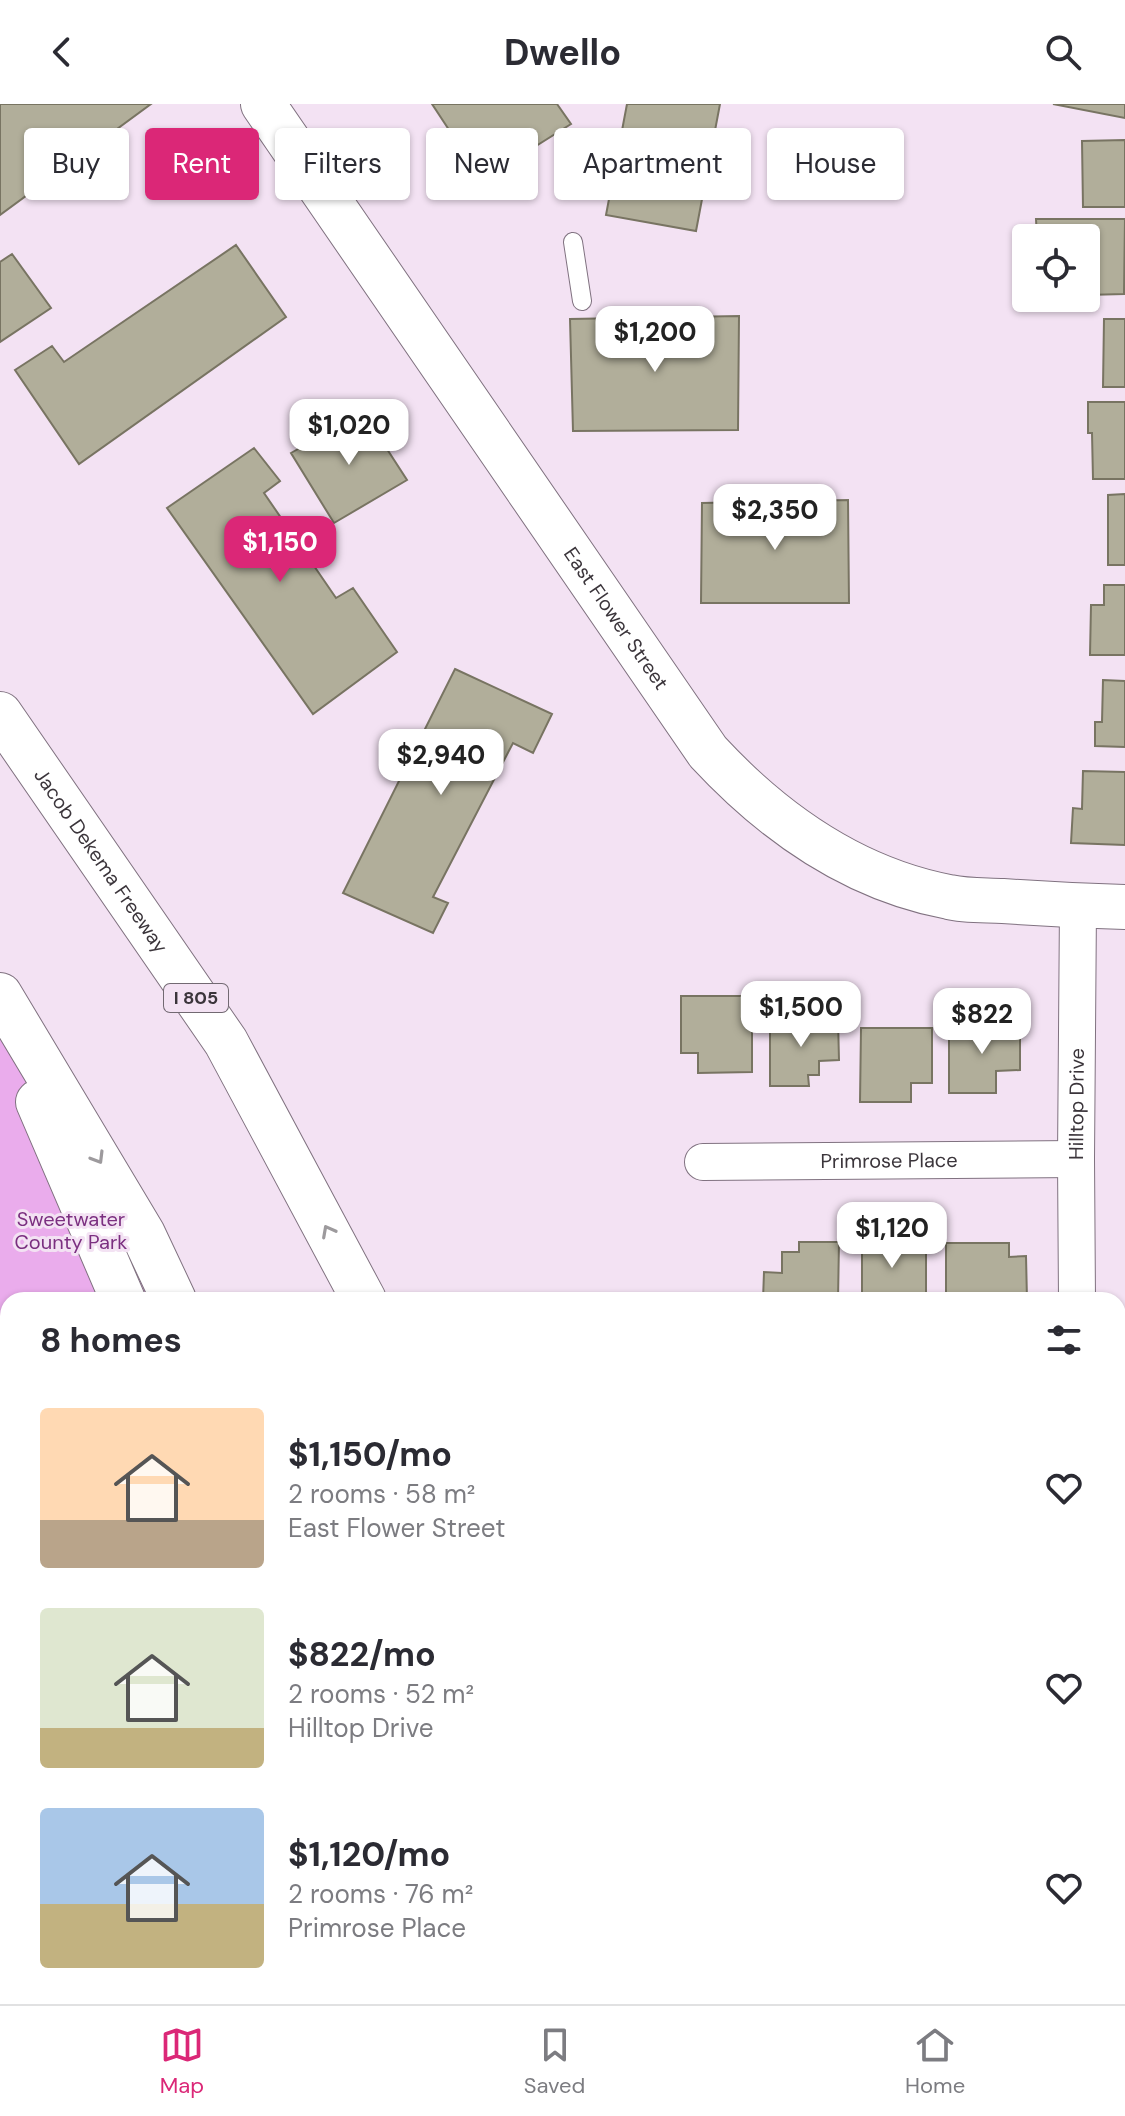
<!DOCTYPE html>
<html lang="en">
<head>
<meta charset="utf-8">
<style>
  :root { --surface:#fff; --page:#f2f2f3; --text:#2b2b33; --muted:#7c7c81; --line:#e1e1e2; --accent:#db2777 }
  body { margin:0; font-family:"DM Sans",sans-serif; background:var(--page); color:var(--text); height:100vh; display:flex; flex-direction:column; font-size:30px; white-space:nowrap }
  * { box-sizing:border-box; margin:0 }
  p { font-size:26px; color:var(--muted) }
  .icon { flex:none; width:44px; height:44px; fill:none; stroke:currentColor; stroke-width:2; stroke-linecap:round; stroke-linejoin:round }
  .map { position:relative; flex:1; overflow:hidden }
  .sheet { position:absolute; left:0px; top:1188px; width:1126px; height:712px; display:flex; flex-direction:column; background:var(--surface); border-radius:24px 24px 0 0; box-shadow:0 2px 6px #0004 }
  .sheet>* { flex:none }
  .banner { position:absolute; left:24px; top:24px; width:1078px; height:72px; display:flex; gap:16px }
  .fabs { position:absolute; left:1012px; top:120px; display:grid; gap:16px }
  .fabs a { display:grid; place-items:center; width:88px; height:88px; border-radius:8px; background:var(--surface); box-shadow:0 2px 6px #0004; font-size:40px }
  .price { position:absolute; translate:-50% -68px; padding:0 18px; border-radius:16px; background:#fff; color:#222; font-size:26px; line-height:52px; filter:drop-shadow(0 2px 4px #0008) }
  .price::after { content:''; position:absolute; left:50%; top:48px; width:24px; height:18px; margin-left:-12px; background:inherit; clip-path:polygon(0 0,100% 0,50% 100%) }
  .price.selected { background:var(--accent); color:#fff }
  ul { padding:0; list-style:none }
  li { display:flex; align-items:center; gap:24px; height:200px; padding:0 40px }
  li span { display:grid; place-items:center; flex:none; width:224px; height:160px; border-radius:8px; color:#555 }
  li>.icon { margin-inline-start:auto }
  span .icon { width:96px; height:96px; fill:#fffc; stroke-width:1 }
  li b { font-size:34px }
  h2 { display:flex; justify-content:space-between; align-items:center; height:96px; padding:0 40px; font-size:34px }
  .pill { padding:0 28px; border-radius:8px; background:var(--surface); box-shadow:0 2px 6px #0004; font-size:28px; line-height:72px }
  .pill.selected { background:var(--accent); color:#fff }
  header { display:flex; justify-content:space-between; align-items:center; height:104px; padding:0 40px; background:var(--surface); font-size:36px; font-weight:700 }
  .tab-bar { display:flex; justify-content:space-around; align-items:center; height:112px; border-top:2px solid var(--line); background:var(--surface); font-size:22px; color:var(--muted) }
  .tab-bar a { display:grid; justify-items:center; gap:4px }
  .tab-bar .selected { color:var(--accent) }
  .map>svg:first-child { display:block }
  .green { fill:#eaacec }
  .building { fill:#b1ae9a; stroke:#787462; stroke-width:2 }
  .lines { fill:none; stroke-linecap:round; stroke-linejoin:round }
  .service-casing { stroke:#807280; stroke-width:20 }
  .minor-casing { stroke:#807280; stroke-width:38 }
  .tertiary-casing { stroke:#807280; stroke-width:46 }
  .motorway-casing { stroke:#807280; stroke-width:46 }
  .service { stroke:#fff; stroke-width:18 }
  .minor { stroke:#fff; stroke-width:36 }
  .tertiary { stroke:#fff; stroke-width:44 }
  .motorway { stroke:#fff; stroke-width:44 }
  .oneway { stroke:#9d9a9d }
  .labels { text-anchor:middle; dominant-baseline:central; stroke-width:6; stroke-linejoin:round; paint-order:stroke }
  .shield { fill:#f3e2f3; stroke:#726972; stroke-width:2 }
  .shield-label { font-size:18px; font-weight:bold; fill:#3b353b }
  .street-label { font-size:20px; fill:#3b353b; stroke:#f3e2f3 }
  .park-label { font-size:20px; fill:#7b2f80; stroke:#f3e2f3 }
</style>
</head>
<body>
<header><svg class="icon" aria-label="back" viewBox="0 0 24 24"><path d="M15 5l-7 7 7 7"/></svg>Dwello<svg class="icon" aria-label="search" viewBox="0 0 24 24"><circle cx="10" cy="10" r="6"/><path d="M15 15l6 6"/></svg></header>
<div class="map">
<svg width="1125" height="1900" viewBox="0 0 1125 1900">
  <rect width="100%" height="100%" fill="#f3e2f3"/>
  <path class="green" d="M0 888 188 1196H8V1892H502L505 1900H0Z"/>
  <path class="building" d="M0 0H151L0 111Z
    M432 0H557L571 20 482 76Z
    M627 0H720L696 127 606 111Z
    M1053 0H1125V14Z
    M1125 36V103H1083L1082 37Z
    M1036 115H1125L1124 190 1086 191V134H1037Z
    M236 141 286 213 79 360 15 266 52 242 64 258Z
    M12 150 51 204 0 238V158Z
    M739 212 738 326 573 327 570 215Z
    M1104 215H1125V283H1103Z
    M1088 298H1125V375H1093L1092 329H1088Z
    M363 308 407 376 334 419 291 349Z
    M254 344 280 377 264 389 336 494 353 484 397 548 313 610 167 404Z
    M1125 390V461H1108V391Z
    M848 396 849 499H701L702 399Z
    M1104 481H1125V551H1090L1091 501H1104Z
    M455 565 552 610 533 649 513 639 433 793 448 799 433 829 343 789Z
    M1103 576 1125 577V643L1095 642V618H1102Z
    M1083 667 1125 668V741L1071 739 1073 704 1082 705Z
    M681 892H752V968L698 969V949H681Z
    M838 915 839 956 819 957V971H808L809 982H770V916Z
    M1020 920V966L996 967V989H949V921Z
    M861 924H932V979H911V998H860Z
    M862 1131H898V1146H926V1196H862Z
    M799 1138H839L838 1196H763L764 1168 782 1169V1148H799Z
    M946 1139H1009V1153L1026 1152 1027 1196H946Z"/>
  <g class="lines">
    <g class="service-casing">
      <path id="service" d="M573 138 582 197"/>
    </g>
    <g class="minor-casing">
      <g id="minor">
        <path id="s1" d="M703 1058 1076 1055"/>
        <path id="s2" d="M1077 1196 1076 1055 1078 802"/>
        <path d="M1118 1305H1125"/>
        <path d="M1118 1788 1125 1789"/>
        <path d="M1083 1900 1084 1892"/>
      </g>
    </g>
    <g class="tertiary-casing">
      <g id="tertiary">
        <path id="s3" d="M263 0 708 648C773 718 854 775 949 793 966 797 986 796 1003 797 1044 800 1084 802 1125 803"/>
      </g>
    </g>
    <g class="motorway-casing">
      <g id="motorway">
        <path id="s4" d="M0 610 226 938 364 1196"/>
        <path d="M0 891 143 1130 174 1196"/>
        <path d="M38 998 123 1196"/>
        <path d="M395 1892 397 1900"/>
        <path d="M466 1892 469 1900"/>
        <path d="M651 1892 654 1900"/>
      </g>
    </g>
    <use href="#service" class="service"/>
    <use href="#minor" class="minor"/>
    <use href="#tertiary" class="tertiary"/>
    <use href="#motorway" class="motorway"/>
  </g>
  <defs><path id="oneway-chevron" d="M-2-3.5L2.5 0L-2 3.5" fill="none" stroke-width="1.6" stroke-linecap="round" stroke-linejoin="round" transform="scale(2)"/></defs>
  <g class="oneway">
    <use href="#oneway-chevron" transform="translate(98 1054) rotate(59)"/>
    <use href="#oneway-chevron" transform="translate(328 1127) rotate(-118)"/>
  </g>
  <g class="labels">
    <rect class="shield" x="164" y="880" width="64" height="28" rx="6"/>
    <g class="shield-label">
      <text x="196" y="894">I 805</text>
    </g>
    <g class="street-label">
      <text stroke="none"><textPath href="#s3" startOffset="624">East Flower Street</textPath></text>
      <text stroke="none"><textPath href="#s4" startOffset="178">Jacob Dekema Freeway</textPath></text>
      <text stroke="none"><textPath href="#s2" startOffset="196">Hilltop Drive</textPath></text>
      <text stroke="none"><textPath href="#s1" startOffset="186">Primrose Place</textPath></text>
    </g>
    <g class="park-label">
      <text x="71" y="1115">Sweetwater<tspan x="71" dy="23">County Park</tspan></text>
    </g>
  </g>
</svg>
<div class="fabs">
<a><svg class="icon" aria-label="locate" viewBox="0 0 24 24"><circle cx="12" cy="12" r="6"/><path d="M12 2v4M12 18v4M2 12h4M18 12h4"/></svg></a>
</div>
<b class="price" style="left:655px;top:270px">$1,200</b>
<b class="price" style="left:349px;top:363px">$1,020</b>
<b class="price" style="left:775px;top:448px">$2,350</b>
<b class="price selected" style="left:280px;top:480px">$1,150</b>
<b class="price" style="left:441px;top:693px">$2,940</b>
<b class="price" style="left:801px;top:945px">$1,500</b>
<b class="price" style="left:982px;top:952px">$822</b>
<b class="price" style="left:892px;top:1166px">$1,120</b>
<div class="banner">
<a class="pill">Buy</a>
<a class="pill selected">Rent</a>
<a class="pill">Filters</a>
<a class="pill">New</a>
<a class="pill">Apartment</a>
<a class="pill">House</a>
</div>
<section class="sheet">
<h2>8 homes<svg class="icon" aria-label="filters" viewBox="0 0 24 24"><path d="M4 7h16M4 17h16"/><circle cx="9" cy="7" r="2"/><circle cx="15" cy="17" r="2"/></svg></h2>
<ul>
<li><span style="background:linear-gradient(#ffd9b3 70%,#b9a48a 0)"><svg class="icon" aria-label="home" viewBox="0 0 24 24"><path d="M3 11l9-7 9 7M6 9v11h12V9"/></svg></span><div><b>$1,150/mo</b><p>2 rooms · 58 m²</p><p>East Flower Street</p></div><svg class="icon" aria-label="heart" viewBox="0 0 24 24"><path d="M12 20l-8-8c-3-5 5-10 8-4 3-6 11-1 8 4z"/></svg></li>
<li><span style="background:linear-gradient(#dfe7d0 75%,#c2b280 0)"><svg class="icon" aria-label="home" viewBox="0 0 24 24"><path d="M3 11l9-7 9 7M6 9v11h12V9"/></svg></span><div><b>$822/mo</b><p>2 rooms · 52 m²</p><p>Hilltop Drive</p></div><svg class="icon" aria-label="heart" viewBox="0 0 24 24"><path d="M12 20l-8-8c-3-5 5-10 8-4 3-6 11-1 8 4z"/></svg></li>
<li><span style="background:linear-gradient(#a9c7e8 60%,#c2b280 0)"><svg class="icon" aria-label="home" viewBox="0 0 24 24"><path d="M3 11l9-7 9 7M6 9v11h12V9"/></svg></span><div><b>$1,120/mo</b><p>2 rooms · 76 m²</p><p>Primrose Place</p></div><svg class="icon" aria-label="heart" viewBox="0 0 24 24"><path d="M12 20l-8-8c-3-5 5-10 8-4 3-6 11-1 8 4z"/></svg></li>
</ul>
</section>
</div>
<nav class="tab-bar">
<a class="selected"><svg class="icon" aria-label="map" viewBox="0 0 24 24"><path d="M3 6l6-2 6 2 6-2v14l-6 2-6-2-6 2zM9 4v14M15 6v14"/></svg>Map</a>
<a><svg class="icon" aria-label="saved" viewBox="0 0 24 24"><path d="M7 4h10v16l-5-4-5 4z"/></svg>Saved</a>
<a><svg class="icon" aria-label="home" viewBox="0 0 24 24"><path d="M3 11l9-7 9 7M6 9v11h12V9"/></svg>Home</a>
</nav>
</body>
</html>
